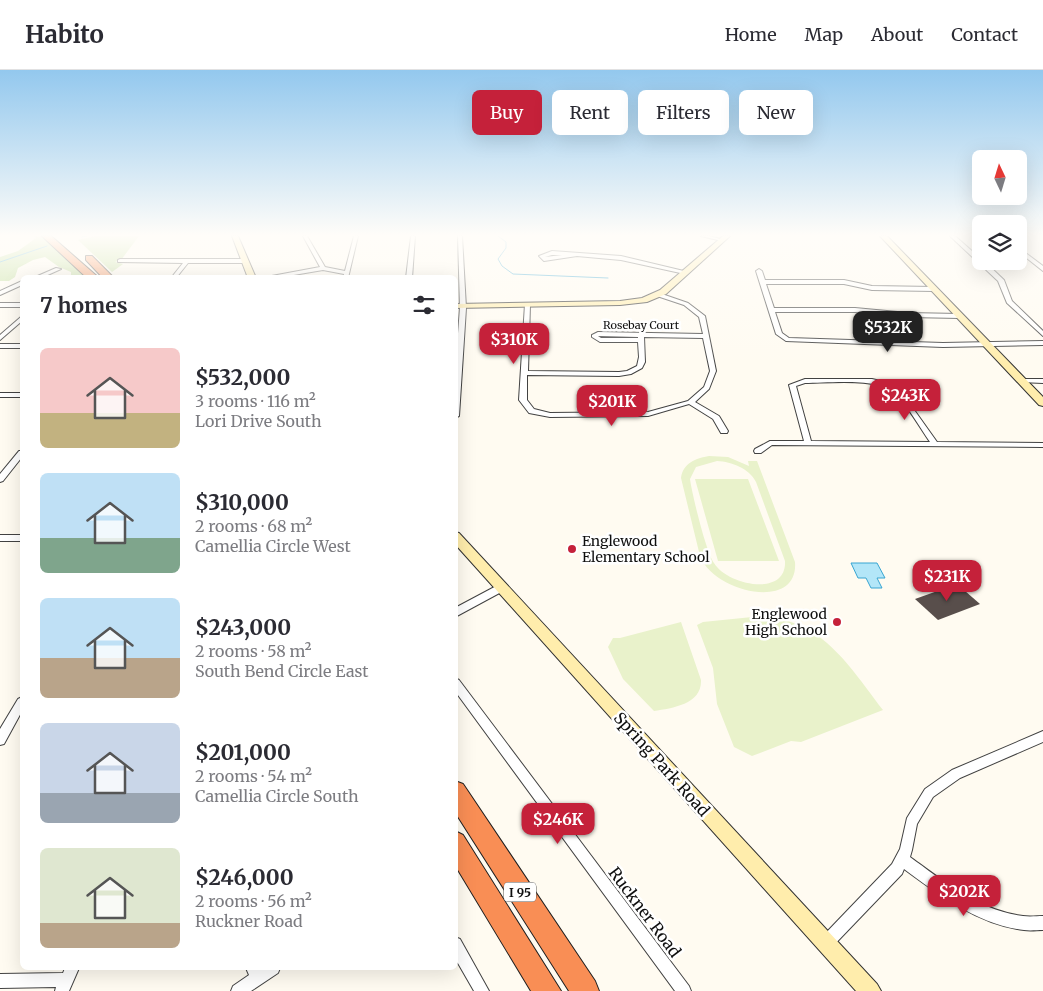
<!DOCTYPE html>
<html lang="en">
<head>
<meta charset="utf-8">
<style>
  :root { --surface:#fff; --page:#f2f2f3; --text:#2b2b33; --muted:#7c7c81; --line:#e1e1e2; --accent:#c5213a }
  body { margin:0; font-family:Merriweather,serif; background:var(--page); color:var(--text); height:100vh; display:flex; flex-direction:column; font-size:19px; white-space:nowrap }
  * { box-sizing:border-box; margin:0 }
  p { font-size:16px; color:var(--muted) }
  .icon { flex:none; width:28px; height:28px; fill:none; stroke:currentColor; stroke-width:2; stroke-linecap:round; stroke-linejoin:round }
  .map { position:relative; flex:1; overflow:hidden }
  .panel { position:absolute; left:20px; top:205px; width:438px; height:695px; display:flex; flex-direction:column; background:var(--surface); border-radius:8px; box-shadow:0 5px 20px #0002 }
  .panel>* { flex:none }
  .guide { position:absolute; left:472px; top:20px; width:475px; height:45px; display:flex; gap:10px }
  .needle { width:32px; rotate:356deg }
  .fabs { position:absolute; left:972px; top:80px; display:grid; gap:10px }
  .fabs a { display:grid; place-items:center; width:55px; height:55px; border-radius:8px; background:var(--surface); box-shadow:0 5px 20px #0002; font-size:25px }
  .price { position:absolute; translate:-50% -42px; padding:0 11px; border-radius:10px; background:var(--accent); color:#fff; font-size:16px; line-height:32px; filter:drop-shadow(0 1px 2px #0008) }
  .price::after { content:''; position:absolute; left:50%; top:30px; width:15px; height:11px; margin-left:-8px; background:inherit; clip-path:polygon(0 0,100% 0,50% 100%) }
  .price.on { background:#222; color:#fff }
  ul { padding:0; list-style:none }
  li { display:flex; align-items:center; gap:15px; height:125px; padding:0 20px }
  li span { display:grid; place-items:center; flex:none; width:140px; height:100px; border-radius:8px; color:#555 }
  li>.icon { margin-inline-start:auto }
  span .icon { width:60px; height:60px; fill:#fffc; stroke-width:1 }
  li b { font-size:21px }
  h2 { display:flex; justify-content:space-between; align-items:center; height:60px; padding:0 20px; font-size:21px }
  .pill { padding:0 18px; border-radius:8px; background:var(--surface); box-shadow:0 5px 20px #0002; font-size:18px; line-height:45px }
  .pill.on { background:var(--accent); color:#fff }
  header { display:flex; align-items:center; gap:30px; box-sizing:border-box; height:70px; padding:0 25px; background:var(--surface); border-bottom:1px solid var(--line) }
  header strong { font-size:24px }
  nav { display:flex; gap:28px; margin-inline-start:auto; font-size:18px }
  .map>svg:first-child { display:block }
  .forest { fill:#bedd97 }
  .pitch { fill:#e9f2cb; fill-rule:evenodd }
  .water { fill:#b3e6f8; stroke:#38a5d2 }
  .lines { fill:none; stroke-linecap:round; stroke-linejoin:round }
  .stream { stroke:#38a5d2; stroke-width:1 }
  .building { fill:#584e4b }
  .street-casing { stroke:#424242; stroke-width:2 }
  .secondary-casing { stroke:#313131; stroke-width:2 }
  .highway-casing { stroke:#202020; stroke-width:2 }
  .street { fill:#fff; fill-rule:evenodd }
  .secondary { fill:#ffedac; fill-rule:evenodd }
  .highway { fill:#f98e55; fill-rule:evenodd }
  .poi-dot { fill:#c5213a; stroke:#fff; stroke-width:2 }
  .labels { text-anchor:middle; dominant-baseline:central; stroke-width:5; stroke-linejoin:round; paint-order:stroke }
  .far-street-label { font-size:11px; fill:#0f0f0f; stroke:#fff }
  .shield { fill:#fff; stroke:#575757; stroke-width:1 }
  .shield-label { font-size:12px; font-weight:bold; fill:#0f0f0f }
  .poi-label { font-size:14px; fill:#0f0f0f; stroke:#fff; text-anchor:start }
  .near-street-label { font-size:16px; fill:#0f0f0f; stroke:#fff }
</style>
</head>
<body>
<header>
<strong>Habito</strong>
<nav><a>Home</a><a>Map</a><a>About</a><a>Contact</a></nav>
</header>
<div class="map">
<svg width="1043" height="921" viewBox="0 0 1043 921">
  <rect width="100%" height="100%" fill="#fffbf1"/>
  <path class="forest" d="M34 166 44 167 85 207H71V202L59 197 45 187 33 190 18 198 15 207 9 211H0V187L18 181 36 168Z
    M95 166H139L121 190 115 192 123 194 112 202 78 170Z"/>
  <path class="pitch" d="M709 386 728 387 749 396 748 391H757L795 492C799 542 714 523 700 486L681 408C683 393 696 388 709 386ZM717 391C732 392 749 398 756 412L785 491C787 528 727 515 714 493 706 482 692 424 690 409L696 397Z
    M695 409H748L779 491H718Z
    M762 546C776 549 790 550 803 557 837 573 861 612 883 640L801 672 791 671 752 686 734 677 717 634 713 598 697 555 703 552Z
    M681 552 701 610C702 634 673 638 654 641L623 609 608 577 613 568H620Z"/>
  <path class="water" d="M851 493H877L885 508H877L882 518H871L866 508H858Z"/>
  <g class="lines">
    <path class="stream" d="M498 166 506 172V178L498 189 502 196 513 204 608 208
      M82 167 87 166
      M0 192 47 176"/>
  </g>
  <path class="building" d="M957 514 980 534 938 550 915 529Z"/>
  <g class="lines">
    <g class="street-casing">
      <path id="street" d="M303 166H307L325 197 345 201 354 166H358L348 208H344V204L323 200 276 208H261L320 197Z
        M411 166H415L412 208H406Z
        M458 166H462L466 238 459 346 455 348V301L460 238Z
        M701 166H709L724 170 722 171Z
        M950 166H955L981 189V191H984L1004 210 1012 231 1043 261V266L1007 233 998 211Z
        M1019 178 1043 196V201L1019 182Z
        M552 181 621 186 688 202 685 204 621 190 577 186 544 191 539 186ZM552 185H562L545 187Z
        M120 189H245L248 191 245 193H188L176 208H171L183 193 118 192V190Z
        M56 198 61 199 41 208H33Z
        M759 199 762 201 765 210H844L872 216 934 217 937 219 934 221 872 220 844 214H766L774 238H855L908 243 960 244 963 246 960 248 908 247 855 242H775L782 263 789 268 943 273 1043 271V275L943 277 786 271 776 264 756 201Z
        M22 211V215L0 225V221Z
        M659 223 688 233 705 246 716 301 709 319 695 332 719 346 728 361 727 363H721L713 349 689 334 648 346 550 347 529 343 519 330 525 234 530 235 528 301 619 302 627 301 637 296 639 287 638 272H600L592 267V265L598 262 703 264 699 247 684 235 657 226V224ZM598 266 638 267V268H601ZM644 267 703 268 710 301 704 317 688 331 648 342 550 343 534 339 527 330V305L619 306 631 304 642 298 645 292Z
        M0 233H22V237H0Z
        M22 246V251L0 270V265Z
        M0 274H22V278H0Z
        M805 309H872L889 313 900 320 937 372 1043 373V377L772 375 761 383H755L754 381 755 379 770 371H804L789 315ZM805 313C827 313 882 307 896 324 909 338 919 356 930 372L811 371 796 316Z
        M1022 309H1043V313L1020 312V310Z
        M0 323H22V327H0Z
        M19 381H22V387L3 411 0 412V404Z
        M0 465H22V471H0Z
        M502 513 505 514 507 517 505 520 455 547V538Z
        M455 608 459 610 689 916 691 921H675L455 621Z
        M22 627V641L4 674 0 675V659L18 629Z
        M1043 661V672L960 708 933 727 917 754 912 780 910 787C943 811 980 841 1023 846 1030 847 1037 846 1043 846V860C1037 860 1030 861 1024 860 979 855 939 825 904 799L902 804 831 878 826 880 821 878 819 873 821 868 892 794 900 779 907 748 925 719 952 700Z
        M455 867 460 869 489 921H474L455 888Z
        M65 898H79L69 921H55L56 917 0 918V904L63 903Z
        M246 898H280L278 903 251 921H231L233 916 249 905Z"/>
    </g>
    <g class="secondary-casing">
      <path id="secondary" d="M232 166H238L256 208H248Z
        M723 166H730L666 224 647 232 620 235 455 238V234L620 231 642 228 660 220Z
        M880 166H887L1043 327V336L1039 335Z
        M455 462 459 463 877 914 881 921H856L455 474Z"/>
    </g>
    <g class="highway-casing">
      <path id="highway" d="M42 166H51L99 208H87Z
        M86 186H92L114 208H103L86 190Z
        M455 711 463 714 595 911 599 921H569L455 742Z
        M455 761 463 765 561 921H531L455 795Z"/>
    </g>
    <use href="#street" class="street"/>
    <use href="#secondary" class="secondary"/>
    <use href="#highway" class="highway"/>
  </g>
  <linearGradient id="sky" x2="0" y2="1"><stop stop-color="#93c8ee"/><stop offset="0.56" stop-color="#fffdf9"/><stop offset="1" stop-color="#fffdf9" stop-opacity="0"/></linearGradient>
  <rect width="1043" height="295" fill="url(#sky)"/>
  <g class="poi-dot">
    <circle cx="572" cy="479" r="5"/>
    <circle cx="837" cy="552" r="5"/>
  </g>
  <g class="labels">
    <g class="far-street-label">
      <text x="641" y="255">Rosebay Court</text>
    </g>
    <rect class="shield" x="504" y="812.5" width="32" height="19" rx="4"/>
    <g class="shield-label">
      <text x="520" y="822">I 95</text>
    </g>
    <g class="poi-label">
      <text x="582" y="471">Englewood<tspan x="582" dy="16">Elementary School</tspan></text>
      <text x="827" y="544" text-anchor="end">Englewood<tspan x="827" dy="16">High School</tspan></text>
    </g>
    <g class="near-street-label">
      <text transform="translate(662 694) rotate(48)">Spring Park Road</text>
      <text transform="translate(645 842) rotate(53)">Ruckner Road</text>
    </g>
  </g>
</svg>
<div class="fabs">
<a><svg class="needle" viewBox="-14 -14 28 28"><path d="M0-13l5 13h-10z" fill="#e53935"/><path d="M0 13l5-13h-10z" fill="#7c7c81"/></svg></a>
<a><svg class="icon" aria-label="layers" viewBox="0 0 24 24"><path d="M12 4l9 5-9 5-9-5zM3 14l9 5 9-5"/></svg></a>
</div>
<b class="price on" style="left:888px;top:283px">$532K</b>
<b class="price" style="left:514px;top:295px">$310K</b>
<b class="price" style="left:905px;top:351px">$243K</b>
<b class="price" style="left:612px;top:357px">$201K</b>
<b class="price" style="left:947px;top:532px">$231K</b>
<b class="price" style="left:558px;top:775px">$246K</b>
<b class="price" style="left:964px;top:847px">$202K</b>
<div class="guide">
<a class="pill on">Buy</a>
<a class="pill">Rent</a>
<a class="pill">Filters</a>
<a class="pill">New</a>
</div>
<section class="panel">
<h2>7 homes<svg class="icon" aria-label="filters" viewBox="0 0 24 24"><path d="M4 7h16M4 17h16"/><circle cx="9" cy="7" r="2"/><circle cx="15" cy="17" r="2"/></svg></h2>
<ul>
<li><span style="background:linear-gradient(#f6c9c9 65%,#c2b280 0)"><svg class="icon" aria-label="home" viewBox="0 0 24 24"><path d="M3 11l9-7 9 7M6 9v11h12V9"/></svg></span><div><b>$532,000</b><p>3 rooms · 116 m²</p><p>Lori Drive South</p></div></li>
<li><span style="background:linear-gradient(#bfe0f5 65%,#7fa58c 0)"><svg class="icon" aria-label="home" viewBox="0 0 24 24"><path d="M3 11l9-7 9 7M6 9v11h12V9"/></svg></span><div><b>$310,000</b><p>2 rooms · 68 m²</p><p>Camellia Circle West</p></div></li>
<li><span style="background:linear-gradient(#bfe0f5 60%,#b9a48a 0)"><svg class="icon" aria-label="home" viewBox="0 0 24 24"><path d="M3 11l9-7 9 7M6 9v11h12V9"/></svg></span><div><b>$243,000</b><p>2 rooms · 58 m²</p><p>South Bend Circle East</p></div></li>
<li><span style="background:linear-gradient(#c9d6e8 70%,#9aa5b1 0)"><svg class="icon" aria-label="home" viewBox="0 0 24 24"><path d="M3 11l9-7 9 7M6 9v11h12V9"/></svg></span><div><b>$201,000</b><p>2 rooms · 54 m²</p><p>Camellia Circle South</p></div></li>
<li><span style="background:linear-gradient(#dfe7d0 75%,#b9a48a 0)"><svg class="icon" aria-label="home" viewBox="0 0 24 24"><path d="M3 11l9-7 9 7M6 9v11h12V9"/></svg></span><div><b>$246,000</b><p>2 rooms · 56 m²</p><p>Ruckner Road</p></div></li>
</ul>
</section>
</div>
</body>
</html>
